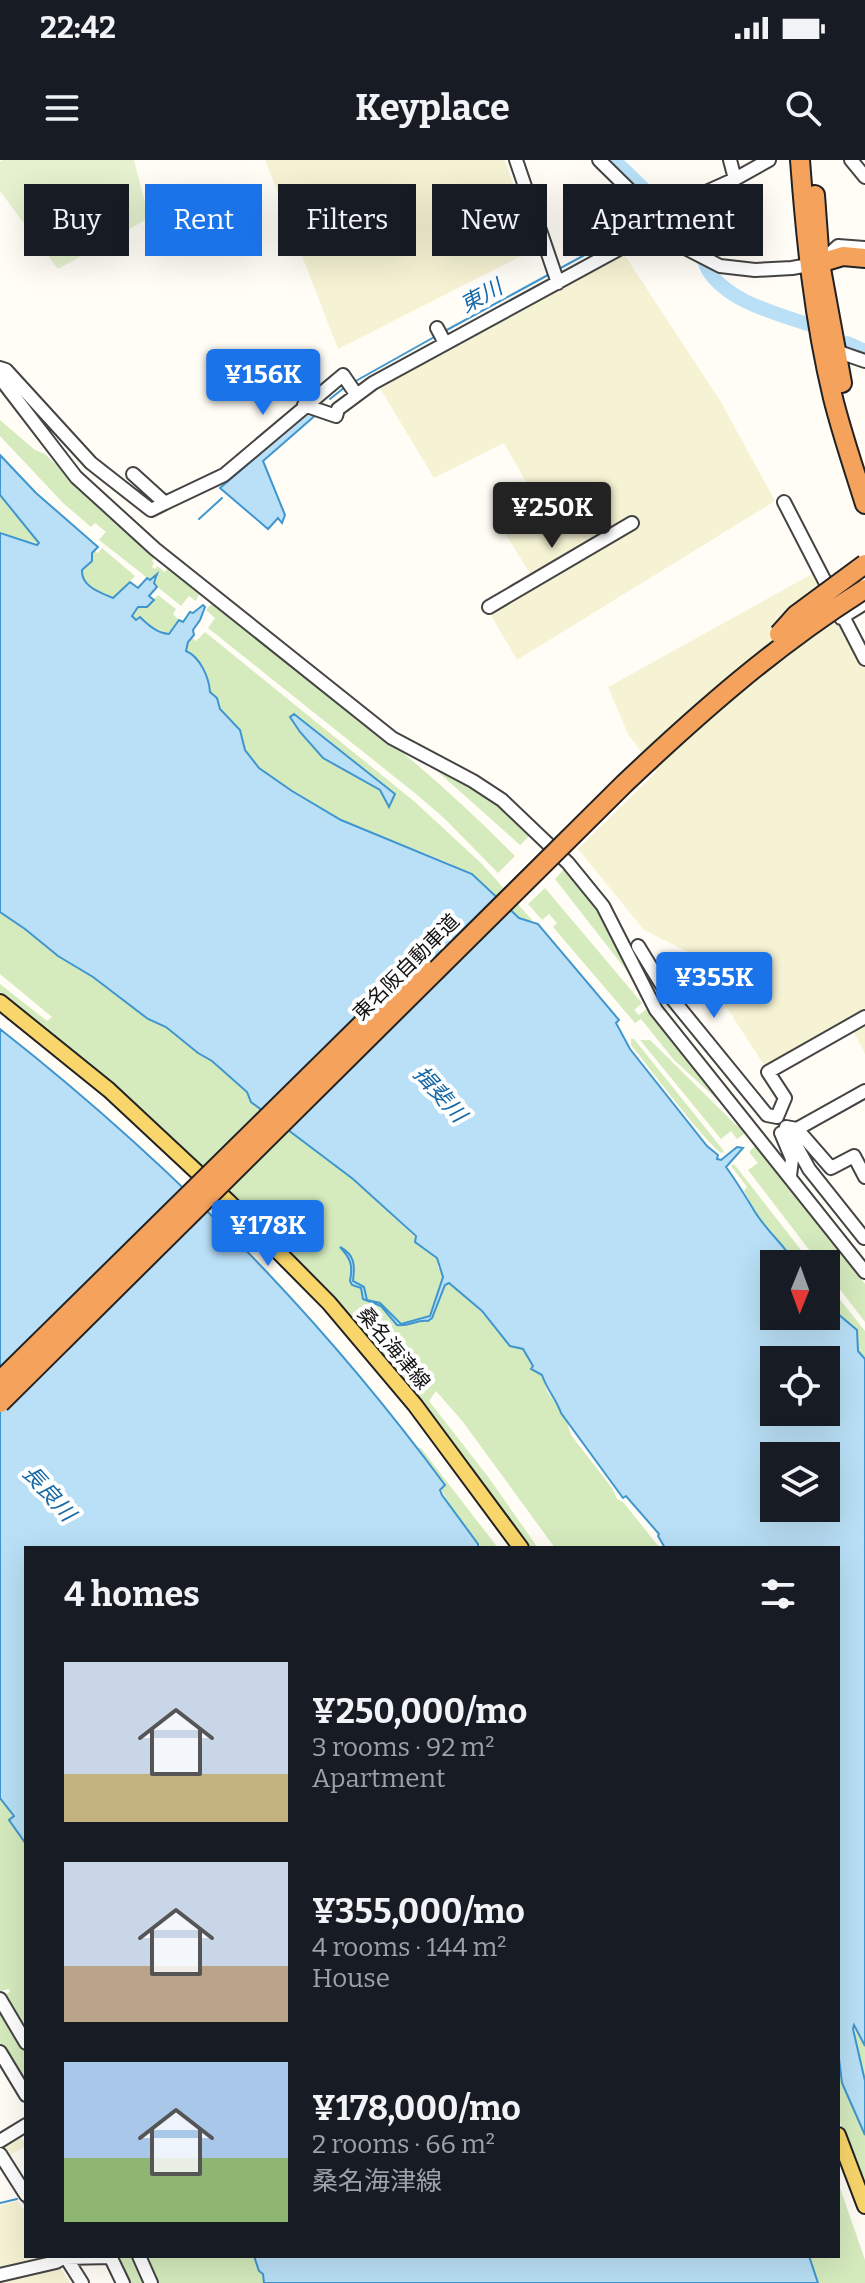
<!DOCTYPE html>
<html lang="en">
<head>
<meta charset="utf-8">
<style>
  :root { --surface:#171b24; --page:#242831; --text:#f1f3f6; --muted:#9ea1a6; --accent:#1a73e8 }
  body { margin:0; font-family:Bitter,"Noto Sans JP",serif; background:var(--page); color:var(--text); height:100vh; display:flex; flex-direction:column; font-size:30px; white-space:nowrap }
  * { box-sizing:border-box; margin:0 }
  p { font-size:26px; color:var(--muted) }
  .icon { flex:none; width:44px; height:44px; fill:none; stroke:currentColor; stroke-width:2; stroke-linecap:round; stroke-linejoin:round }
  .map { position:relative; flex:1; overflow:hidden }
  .details { position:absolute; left:24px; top:1386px; width:816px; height:712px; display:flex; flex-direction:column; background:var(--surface); border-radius:0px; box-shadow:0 8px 32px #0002 }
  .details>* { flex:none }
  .top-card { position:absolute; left:24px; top:24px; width:818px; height:72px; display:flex; gap:16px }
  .needle { width:52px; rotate:181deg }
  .tools { position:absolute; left:760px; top:1090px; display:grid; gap:16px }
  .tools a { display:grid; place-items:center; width:80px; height:80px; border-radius:0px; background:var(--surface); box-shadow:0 8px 32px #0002; font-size:40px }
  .price { position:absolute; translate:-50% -68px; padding:0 18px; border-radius:8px; background:var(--accent); color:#fff; font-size:26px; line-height:52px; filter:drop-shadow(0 2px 4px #0008) }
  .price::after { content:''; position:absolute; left:50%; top:48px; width:24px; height:18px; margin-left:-12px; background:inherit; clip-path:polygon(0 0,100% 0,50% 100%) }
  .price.on { background:#222; color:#fff }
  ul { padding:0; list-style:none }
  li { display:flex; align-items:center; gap:24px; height:200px; padding:0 40px }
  li span { display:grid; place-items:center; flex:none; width:224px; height:160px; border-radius:0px; color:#555 }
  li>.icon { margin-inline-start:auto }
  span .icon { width:96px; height:96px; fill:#fffc; stroke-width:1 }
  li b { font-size:34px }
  h2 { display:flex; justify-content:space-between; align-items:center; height:96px; padding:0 40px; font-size:34px }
  .tag { padding:0 28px; border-radius:0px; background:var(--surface); box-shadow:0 8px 32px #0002; font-size:28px; line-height:72px }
  .tag.on { background:var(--accent); color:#fff }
  .status { display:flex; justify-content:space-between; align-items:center; height:56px; padding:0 40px; background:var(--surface); direction:ltr }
  .status svg { height:22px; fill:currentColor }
  header { display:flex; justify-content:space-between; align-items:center; height:104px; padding:0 40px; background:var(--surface); font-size:36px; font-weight:700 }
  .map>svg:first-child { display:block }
  .farmland { fill:#f6f3d4 }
  .green { fill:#d5ebbd; fill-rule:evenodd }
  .pitch { fill:#e6f2cf }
  .water { fill:#b9e0f7; stroke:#3f96cf; stroke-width:2; fill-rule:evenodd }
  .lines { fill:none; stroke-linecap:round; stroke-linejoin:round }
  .stream { stroke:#3f96cf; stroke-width:2 }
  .river { stroke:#b9e0f7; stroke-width:14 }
  .minor-casing { stroke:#444; stroke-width:16 }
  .major-casing { stroke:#222; stroke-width:18 }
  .highway-casing { stroke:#222; stroke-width:22 }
  .minor { stroke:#fff; stroke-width:12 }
  .major { stroke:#f9d66b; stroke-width:14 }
  .highway { stroke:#f5a25d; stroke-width:18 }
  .highway-bridge-casing { stroke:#222; stroke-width:22; stroke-linecap:butt }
  .highway-bridge { stroke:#f5a25d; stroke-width:18 }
  .labels { text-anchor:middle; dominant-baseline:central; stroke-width:8; stroke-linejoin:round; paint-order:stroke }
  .street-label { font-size:20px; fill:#111; stroke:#fff }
  .water-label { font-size:22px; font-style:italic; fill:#1768a6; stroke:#fff }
</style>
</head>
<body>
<div class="status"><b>22:42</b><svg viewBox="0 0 49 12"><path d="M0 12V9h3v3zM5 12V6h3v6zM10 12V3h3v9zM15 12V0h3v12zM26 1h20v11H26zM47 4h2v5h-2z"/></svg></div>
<header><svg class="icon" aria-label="menu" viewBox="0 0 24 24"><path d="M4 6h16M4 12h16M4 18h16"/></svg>Keyplace<svg class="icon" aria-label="search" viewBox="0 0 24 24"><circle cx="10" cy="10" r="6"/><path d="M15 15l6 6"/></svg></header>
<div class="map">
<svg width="865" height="2123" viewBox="0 0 865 2123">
  <rect width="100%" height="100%" fill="#fffdf5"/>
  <path class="farmland" d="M265 0H505L535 89 338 189Z
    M622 91 721 242 775 341 517 500 489 452 536 423 496 359 534 336 504 283 434 318 378 225Z
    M814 413 865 504V894L849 863 769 908 764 905 692 794 644 770 578 689 656 612 628 574 608 527Z
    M18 1973 26 1986 7 1997 0 1985Z
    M18 2041 26 2053V2096H54L55 2098 0 2111V2045Z
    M58 2105 70 2123H0V2118Z"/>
  <path class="green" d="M0 260 35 290 45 294 95 342 156 395 152 401 154 403 152 407 155 409 157 406 165 412 170 406 201 430 196 441 189 436 181 446 154 424 158 416 150 420 99 380 106 372 95 363 91 367 63 343 0 276Z
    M0 335 40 384 0 373Z
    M102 388 135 416 113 438 88 426 81 415 92 393 94 391 98 393Z
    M158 435 176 449 173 454 179 460 169 474 136 460 132 455 138 447H147Z
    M214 441C317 523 423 602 515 696L498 713 445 659 416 634 208 468 215 458 206 450Z
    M205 472 415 642 482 704 532 760 528 762 519 758 451 704 341 660 292 631 259 608 245 590 240 570 220 549 215 536 210 532 209 520 186 491 188 482 192 478 196 481ZM290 557 395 634 380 630 323 598 300 572Z
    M428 603 482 632 533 672 520 685Z
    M567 706 600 750 630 815 555 719Z
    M545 728 642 843 634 850 639 855 647 849 734 955 674 900 641 859 635 863 553 767 557 763 549 754 542 760 528 744Z
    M0 752 25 769 58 796 93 817 148 859 166 867 198 893 212 901 247 932 251 942 353 1019 437 1098 438 1107 445 1119 522 1189 533 1206 542 1215 547 1231 566 1259 571 1275 612 1328 617 1339 623 1342 660 1388H555L463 1262 436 1231 429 1241 489 1318 538 1388H526L368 1181 44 870 43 865 0 832V824L47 861 52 857 0 814Z
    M634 879 724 991 722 993C709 988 646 903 631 885V879Z
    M640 880H650L735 964 747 972 737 979 731 971 721 979Z
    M757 984 865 1124V1162L826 1111V1104H820L748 1010 758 1003 749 992Z
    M734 1004 812 1104H796C785 1085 769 1071 756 1053 751 1046 749 1038 744 1031L747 1027 731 1006Z
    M826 1122 865 1171V1199L858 1191 857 1170 826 1144Z
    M418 1288H421L498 1388H478V1384L454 1353Z
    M0 1638 14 1656 9 1661 26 1684V1875L3 1836 10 1832 9 1829 0 1831Z
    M0 1847 26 1891V1930L0 1887Z
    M854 1864 865 1886V1921L857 1892Z
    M838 1882 865 1968V2028L838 1957Z
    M838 2022 865 2100V2123H818L809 2096H838Z
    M113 2096H134L146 2123H126Z
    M144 2096H254L259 2111 263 2113 264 2123H156Z"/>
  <path class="pitch" d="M3 0H134L149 58 58 109 0 31V2Z"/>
  <path class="water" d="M311 250 318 253 263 301 285 355 282 363 278 358 268 369 220 328Z
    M0 295 36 333 98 387 92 393V401L82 410C81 427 102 433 113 438L130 422 138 428 147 418 150 420 157 414 154 423 157 427 149 436 154 440 147 447H138L132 456 136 460 140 457C148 465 157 473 169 474L179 460 183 462 190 452 193 453 203 445 205 447 200 460 193 470 194 475 188 482 186 491C200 497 209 517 210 532L217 538 220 549 240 570 245 590 259 608 292 631 341 660 472 714 519 758 538 764 619 860 616 863 630 889 707 986 718 995 717 999 721 1000 737 987 743 988 726 1007C737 1022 746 1037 755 1052 767 1071 784 1085 796 1104H774V1156H826V1144L857 1170 858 1191 865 1199V1886L854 1865 853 1869 865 1921V1975L842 1923 838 1890V1388H665L658 1376 659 1374 626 1336 623 1338 561 1253C556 1239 547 1230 542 1215L531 1209 533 1206 523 1189 510 1186 482 1151 449 1123 445 1125 432 1158 428 1161C417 1159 409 1167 397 1165L381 1146 363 1139 361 1128 352 1125 350 1121C353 1105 351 1099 340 1087 355 1095 355 1105 353 1121L364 1127 367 1140 380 1143 401 1164 430 1156 443 1117 437 1098 415 1082 416 1076 353 1019 251 942 247 932 212 901 198 893 166 867 148 859 93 817 58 796 25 769 0 752V373L37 385 39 383 0 335ZM774 1200H826V1252H774ZM774 1296H826V1348H774Z
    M294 554 395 634 389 647 380 630 323 598 300 572 290 557Z
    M0 869C168 1001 318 1153 445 1325L440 1330 442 1335 478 1384V1388H26V1684L9 1660 14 1656 0 1638Z
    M254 2096H809L818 2123H264L263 2114 259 2111Z"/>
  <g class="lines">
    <path class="stream" d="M674 59 683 62 693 76 699 77
      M557 110 614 79 650 66
      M445 171 548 115
      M354 222 436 176
      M330 239 345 227
      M199 359 222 338
      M20 2037 26 2046
      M0 2043 17 2039
      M62 2104 75 2123"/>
    <path class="river" d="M614 0 669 53 687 57C700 74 699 94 708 110 727 141 775 153 807 164
      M847 183 865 191"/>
    <g class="minor-casing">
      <path id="minor" d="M516 0 558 123
        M599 0 655 55 667 72 689 90 720 106 755 110 792 108 820 103 838 86 865 88
        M730 0 735 19
        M851 0 865 17
        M655 55 735 19 769 0
        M437 168 445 183
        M836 191 865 201
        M0 208 6 210 91 303 151 350 165 343
        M0 218 76 317 155 389 392 578 473 621 502 640 568 703 603 746 656 850 865 1112
        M304 245 336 256 338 249 373 223 630 83 667 72
        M133 314 165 343 224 315 343 215 356 234
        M784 342 865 499
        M489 447 632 363
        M841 458 865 443
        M638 786 665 830 767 955 777 957 785 938 768 912 865 857
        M797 969 831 1008 854 996 865 1017
        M781 973 792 999 790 1016
        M864 1078 809 1009 786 967 797 969 865 931
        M0 1839 26 1883
        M0 1892 26 1935
        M0 1981 26 1965
        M0 1994 26 2035
        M65 2096 82 2123
        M110 2096 123 2123
        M139 2096 151 2123
        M66 2098 111 2097
        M0 2115 56 2102 65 2097"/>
    </g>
    <g class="major-casing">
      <path id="major" d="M0 842 109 930 228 1041 329 1143 415 1245 521 1388
        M838 1975 865 2046"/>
    </g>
    <g class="highway-casing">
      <path id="highway" d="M800 0C806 80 814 159 833 238 842 274 854 309 865 344
        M815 35 820 103 842 223
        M820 103 843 96 865 98"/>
    </g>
    <use href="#minor" class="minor"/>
    <use href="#major" class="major"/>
    <use href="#highway" class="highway"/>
    <g class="highway-bridge-casing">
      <path id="highway-bridge" d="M779 474 796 455 865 404
        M0 1221 422 805
        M0 1243 624 624C699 553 777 484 865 429"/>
    </g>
    <use href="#highway-bridge" class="highway-bridge"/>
  </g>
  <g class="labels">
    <g class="street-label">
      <text transform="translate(406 807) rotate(-45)">東名阪自動車道</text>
      <text transform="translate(394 1188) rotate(50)">桑名海津線</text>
    </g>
    <g class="water-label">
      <text transform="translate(481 136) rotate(-29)">東川</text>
      <text transform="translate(440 934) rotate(48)">揖斐川</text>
      <text transform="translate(49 1333) rotate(48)">長良川</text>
    </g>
  </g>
</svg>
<div class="tools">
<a><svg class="needle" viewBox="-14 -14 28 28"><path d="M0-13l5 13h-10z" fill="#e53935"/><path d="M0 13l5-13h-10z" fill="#9ea1a6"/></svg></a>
<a><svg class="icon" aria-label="locate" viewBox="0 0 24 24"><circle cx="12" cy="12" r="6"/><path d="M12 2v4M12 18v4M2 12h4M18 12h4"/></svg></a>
<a><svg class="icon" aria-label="layers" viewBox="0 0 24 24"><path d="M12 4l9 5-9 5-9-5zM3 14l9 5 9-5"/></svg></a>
</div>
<b class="price" style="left:263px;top:257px">¥156K</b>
<b class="price on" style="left:552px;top:390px">¥250K</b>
<b class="price" style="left:714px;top:860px">¥355K</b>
<b class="price" style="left:268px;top:1108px">¥178K</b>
<div class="top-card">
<a class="tag">Buy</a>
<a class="tag on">Rent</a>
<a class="tag">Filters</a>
<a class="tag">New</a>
<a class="tag">Apartment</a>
</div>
<section class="details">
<h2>4 homes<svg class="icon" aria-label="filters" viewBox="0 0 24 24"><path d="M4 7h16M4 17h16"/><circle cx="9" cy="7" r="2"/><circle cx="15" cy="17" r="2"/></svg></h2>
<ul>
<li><span style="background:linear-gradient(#c9d6e8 70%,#c2b280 0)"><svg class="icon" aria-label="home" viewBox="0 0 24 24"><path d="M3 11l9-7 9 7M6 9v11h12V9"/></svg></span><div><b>¥250,000/mo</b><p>3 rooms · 92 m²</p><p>Apartment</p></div></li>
<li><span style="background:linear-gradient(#c9d6e8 65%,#b9a48a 0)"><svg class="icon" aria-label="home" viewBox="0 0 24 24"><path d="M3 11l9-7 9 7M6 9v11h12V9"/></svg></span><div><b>¥355,000/mo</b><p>4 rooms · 144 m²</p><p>House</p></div></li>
<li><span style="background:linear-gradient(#a9c7e8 60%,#8fb573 0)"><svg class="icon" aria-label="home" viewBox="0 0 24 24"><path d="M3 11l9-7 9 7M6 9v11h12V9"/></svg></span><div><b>¥178,000/mo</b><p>2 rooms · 66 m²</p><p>桑名海津線</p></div></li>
</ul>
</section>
</div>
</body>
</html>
